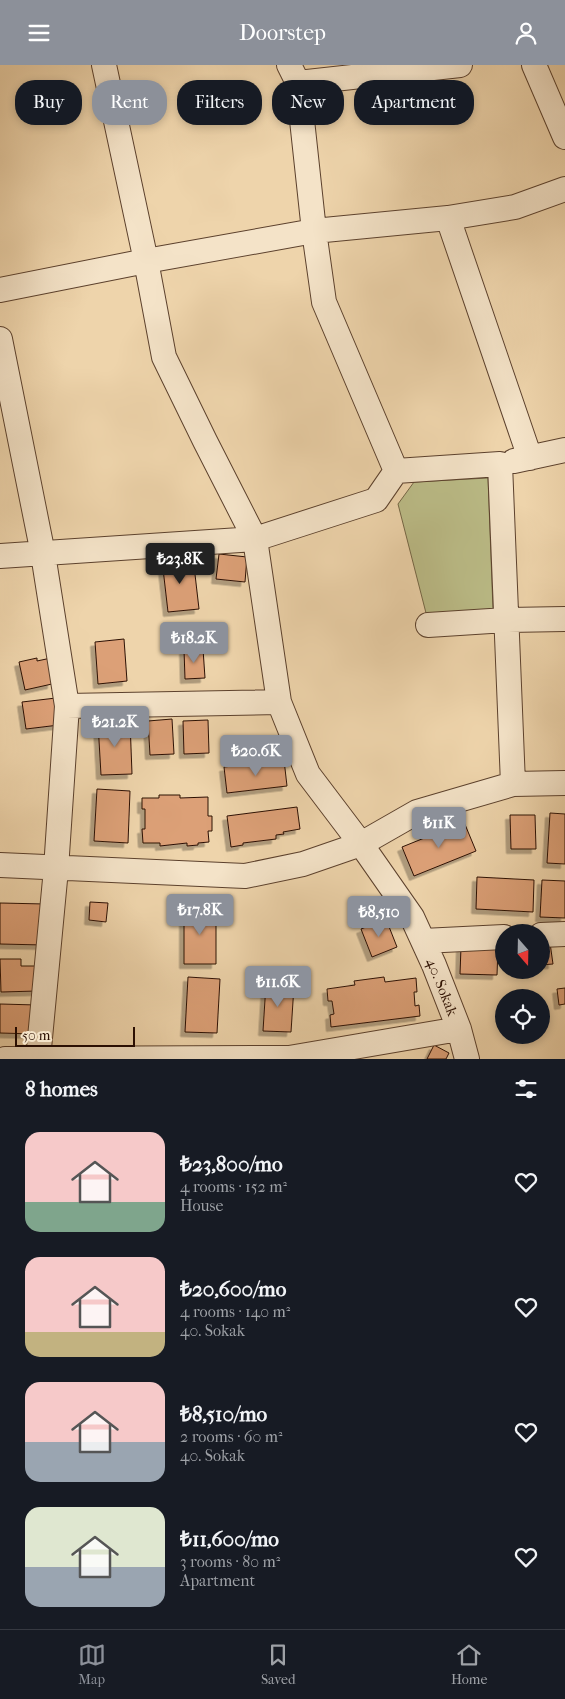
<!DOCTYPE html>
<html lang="en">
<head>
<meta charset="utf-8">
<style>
  :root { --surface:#171b24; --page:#20242c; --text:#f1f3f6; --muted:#9ea1a6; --line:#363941; --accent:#8c9099 }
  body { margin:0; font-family:"IM FELL French Canon",serif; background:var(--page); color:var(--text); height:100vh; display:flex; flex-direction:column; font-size:19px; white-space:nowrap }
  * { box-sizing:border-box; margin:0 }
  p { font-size:16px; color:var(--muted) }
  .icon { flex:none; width:28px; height:28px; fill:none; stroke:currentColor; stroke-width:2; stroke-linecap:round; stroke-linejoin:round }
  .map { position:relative; height:994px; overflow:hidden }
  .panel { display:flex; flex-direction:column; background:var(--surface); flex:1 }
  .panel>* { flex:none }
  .banner { position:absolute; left:15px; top:15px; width:535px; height:45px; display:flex; gap:10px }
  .needle { width:32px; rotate:160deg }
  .fabs { position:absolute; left:495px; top:859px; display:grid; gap:10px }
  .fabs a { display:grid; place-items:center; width:55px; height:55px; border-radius:50%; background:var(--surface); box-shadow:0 2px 8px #0003; font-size:25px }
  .scale { position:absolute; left:15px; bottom:12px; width:120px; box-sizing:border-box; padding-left:5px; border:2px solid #2c1003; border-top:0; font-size:14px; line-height:18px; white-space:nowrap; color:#2c1003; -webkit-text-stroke:4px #f4e3c8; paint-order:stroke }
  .price { position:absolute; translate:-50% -42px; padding:0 11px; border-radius:5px; background:var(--accent); color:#fff; font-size:16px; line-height:32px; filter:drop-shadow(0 1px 2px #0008) }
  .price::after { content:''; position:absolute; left:50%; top:30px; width:15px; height:11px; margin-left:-8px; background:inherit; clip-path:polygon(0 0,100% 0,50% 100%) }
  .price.selected { background:#222; color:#fff }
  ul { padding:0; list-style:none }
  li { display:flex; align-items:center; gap:15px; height:125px; padding:0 25px }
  li span { display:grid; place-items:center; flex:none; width:140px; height:100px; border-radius:15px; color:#555 }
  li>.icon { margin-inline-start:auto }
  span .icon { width:60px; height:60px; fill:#fffc; stroke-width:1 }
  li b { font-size:21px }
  h2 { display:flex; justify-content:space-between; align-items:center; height:60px; padding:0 25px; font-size:21px }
  .chip { padding:0 18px; border-radius:20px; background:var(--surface); box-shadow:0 2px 8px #0003; font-size:18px; line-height:45px }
  .chip.selected { background:var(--accent); color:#fff }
  header { display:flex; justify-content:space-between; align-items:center; height:65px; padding:0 25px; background:var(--accent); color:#fff; font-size:22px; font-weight:600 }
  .tabs { display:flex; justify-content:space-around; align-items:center; height:70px; border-top:1px solid var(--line); background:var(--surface); font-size:14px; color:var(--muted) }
  .tabs a { display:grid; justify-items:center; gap:2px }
  .tabs .selected { color:var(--accent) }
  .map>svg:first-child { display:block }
  .green { fill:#bbbc87; stroke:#746645 }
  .building { fill:#dca077; stroke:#2c1003; filter:url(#shadow) }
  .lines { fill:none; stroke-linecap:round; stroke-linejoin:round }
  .minor-casing { stroke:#5c412d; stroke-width:26 }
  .minor { stroke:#f4e3c8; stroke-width:24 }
  .labels { text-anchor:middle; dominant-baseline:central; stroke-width:5; stroke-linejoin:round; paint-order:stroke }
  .street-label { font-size:15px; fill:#2c1003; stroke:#f4e3c8 }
</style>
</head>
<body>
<header><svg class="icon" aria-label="menu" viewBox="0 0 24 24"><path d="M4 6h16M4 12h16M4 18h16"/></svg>Doorstep<svg class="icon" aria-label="person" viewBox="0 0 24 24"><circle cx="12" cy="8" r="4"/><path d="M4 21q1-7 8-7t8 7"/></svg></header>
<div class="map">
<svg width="565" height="994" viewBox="0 0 565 994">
  <defs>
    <filter id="shadow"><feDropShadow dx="-4.5" dy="4.5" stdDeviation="0" flood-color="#0004"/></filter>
  </defs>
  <rect width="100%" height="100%" fill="#eed4ab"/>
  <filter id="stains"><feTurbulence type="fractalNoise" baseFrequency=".004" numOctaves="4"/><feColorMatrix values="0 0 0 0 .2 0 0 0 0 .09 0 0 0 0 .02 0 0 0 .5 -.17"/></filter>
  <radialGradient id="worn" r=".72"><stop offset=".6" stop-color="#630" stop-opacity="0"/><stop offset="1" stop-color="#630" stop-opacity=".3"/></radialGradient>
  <path class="green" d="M488 413 493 545 426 548 398 439 414 417Z"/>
  <path class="building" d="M219 489 247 492 245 517 216 514Z
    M193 492 199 544 168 547 162 495Z
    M124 574 127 616 98 619 95 577Z
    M203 584 205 613 185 614 184 585Z
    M37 593V596L51 593 52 619 25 625 19 597Z
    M56 633 59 660 26 664 22 637Z
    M172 654 174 689 150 690 148 656Z
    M208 655 209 688 184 689 183 656Z
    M130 656 132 709 101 710 98 658Z
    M284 695 287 721 227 728 224 702Z
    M97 724 130 726 128 778 94 776Z
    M159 730H180V733L208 732V751H212V766H208L209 777 198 778V780L187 781V778L160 781V778H143L142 764H145V744H142V733H159Z
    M297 742 300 764 283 767 284 769 276 770V774L243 778V780L231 782 227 751Z
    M550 748 565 749V799L547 798Z
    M510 750H535L536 784H511Z
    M464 757 476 786 414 811 402 782Z
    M477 812 534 815 533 847 476 844Z
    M542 815 565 816V853L540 852Z
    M90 837 108 838 106 857 89 855Z
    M0 838 45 839 44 880 0 879Z
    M184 843H216V899H184Z
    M386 854 397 882 372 892 361 864Z
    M550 878 553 899 541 900V879Z
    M461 882 498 883 497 910 460 909Z
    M0 894H21V901H36L37 926 1 927Z
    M188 912 220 914 217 968 185 967Z
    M384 912 385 917 416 913 417 927H414L415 941 419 940 420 951 331 962 330 950 334 949 332 936H328L327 924 355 920 354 916Z
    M266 919 294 921 291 967 263 966Z
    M565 923V939L559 940 557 924Z
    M0 939 37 940 36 969 0 968Z
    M434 980 449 988 446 994H427Z"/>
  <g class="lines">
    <g class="minor-casing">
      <path id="minor" d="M104 0 146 196 164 292 205 376 255 474 279 637 308 709 361 779 412 852 434 900 459 964 467 994
        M289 0 298 18 460 0
        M534 0 565 72
        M298 18 314 166 448 153 530 393
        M448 153 515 142 565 124
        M0 225 146 196 314 166 324 237 396 406
        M0 274 43 489 67 641 56 804 38 994
        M514 396 565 385
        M0 491 255 474 376 435 396 406 500 399 513 719
        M428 560 506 555 565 554
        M67 641 279 637
        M0 800 245 811 303 799 361 779 417 747 513 719 565 718
        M541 870 565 869
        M423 876 504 872
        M5 994 289 993 459 964"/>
    </g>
    <use href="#minor" class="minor"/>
  </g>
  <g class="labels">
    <g class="street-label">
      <text transform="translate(442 922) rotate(68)">40. Sokak</text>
    </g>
  </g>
  <rect width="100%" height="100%" filter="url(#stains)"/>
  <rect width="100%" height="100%" fill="url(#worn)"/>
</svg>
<div class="fabs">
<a><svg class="needle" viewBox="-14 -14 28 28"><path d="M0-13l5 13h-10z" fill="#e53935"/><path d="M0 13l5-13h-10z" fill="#9ea1a6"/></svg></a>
<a><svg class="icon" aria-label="locate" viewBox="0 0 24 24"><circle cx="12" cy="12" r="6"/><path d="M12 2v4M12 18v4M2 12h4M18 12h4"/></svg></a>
</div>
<div class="scale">50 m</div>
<b class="price selected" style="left:180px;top:520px">₺23.8K</b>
<b class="price" style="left:194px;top:599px">₺18.2K</b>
<b class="price" style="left:115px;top:683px">₺21.2K</b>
<b class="price" style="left:256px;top:712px">₺20.6K</b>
<b class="price" style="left:439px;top:784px">₺11K</b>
<b class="price" style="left:200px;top:871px">₺17.8K</b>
<b class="price" style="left:379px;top:873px">₺8,510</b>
<b class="price" style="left:278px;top:943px">₺11.6K</b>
<div class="banner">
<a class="chip">Buy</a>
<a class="chip selected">Rent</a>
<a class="chip">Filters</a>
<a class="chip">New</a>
<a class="chip">Apartment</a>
</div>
</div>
<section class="panel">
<h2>8 homes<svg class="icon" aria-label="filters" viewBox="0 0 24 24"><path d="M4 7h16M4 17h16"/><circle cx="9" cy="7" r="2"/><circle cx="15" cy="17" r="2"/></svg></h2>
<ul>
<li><span style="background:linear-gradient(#f6c9c9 70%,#7fa58c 0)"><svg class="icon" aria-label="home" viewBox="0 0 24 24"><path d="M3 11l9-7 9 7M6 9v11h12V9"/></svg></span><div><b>₺23,800/mo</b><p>4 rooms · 152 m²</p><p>House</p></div><svg class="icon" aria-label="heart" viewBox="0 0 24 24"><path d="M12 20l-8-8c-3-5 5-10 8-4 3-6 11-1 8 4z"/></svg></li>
<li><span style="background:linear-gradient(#f6c9c9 75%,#c2b280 0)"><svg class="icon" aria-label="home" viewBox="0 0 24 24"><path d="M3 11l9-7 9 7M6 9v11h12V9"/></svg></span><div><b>₺20,600/mo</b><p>4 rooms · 140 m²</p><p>40. Sokak</p></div><svg class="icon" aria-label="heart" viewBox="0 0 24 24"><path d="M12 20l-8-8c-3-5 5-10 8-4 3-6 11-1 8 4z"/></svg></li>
<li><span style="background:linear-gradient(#f6c9c9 60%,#9aa5b1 0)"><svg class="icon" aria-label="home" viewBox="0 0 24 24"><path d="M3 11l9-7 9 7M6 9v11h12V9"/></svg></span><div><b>₺8,510/mo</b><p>2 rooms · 60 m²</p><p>40. Sokak</p></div><svg class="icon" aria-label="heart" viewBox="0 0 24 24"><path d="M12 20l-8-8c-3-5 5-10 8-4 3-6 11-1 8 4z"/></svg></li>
<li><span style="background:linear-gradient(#dfe7d0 60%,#9aa5b1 0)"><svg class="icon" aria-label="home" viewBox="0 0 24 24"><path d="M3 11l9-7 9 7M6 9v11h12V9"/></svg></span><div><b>₺11,600/mo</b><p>3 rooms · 80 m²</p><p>Apartment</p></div><svg class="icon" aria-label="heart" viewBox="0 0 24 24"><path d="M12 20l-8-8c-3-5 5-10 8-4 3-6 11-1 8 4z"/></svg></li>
</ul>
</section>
<nav class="tabs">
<a class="selected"><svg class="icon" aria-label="map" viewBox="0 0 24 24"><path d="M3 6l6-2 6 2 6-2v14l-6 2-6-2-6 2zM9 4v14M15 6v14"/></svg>Map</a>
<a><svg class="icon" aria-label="saved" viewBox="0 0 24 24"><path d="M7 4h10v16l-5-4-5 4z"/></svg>Saved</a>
<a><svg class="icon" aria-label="home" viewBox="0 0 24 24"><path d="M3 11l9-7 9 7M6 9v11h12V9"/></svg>Home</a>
</nav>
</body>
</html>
